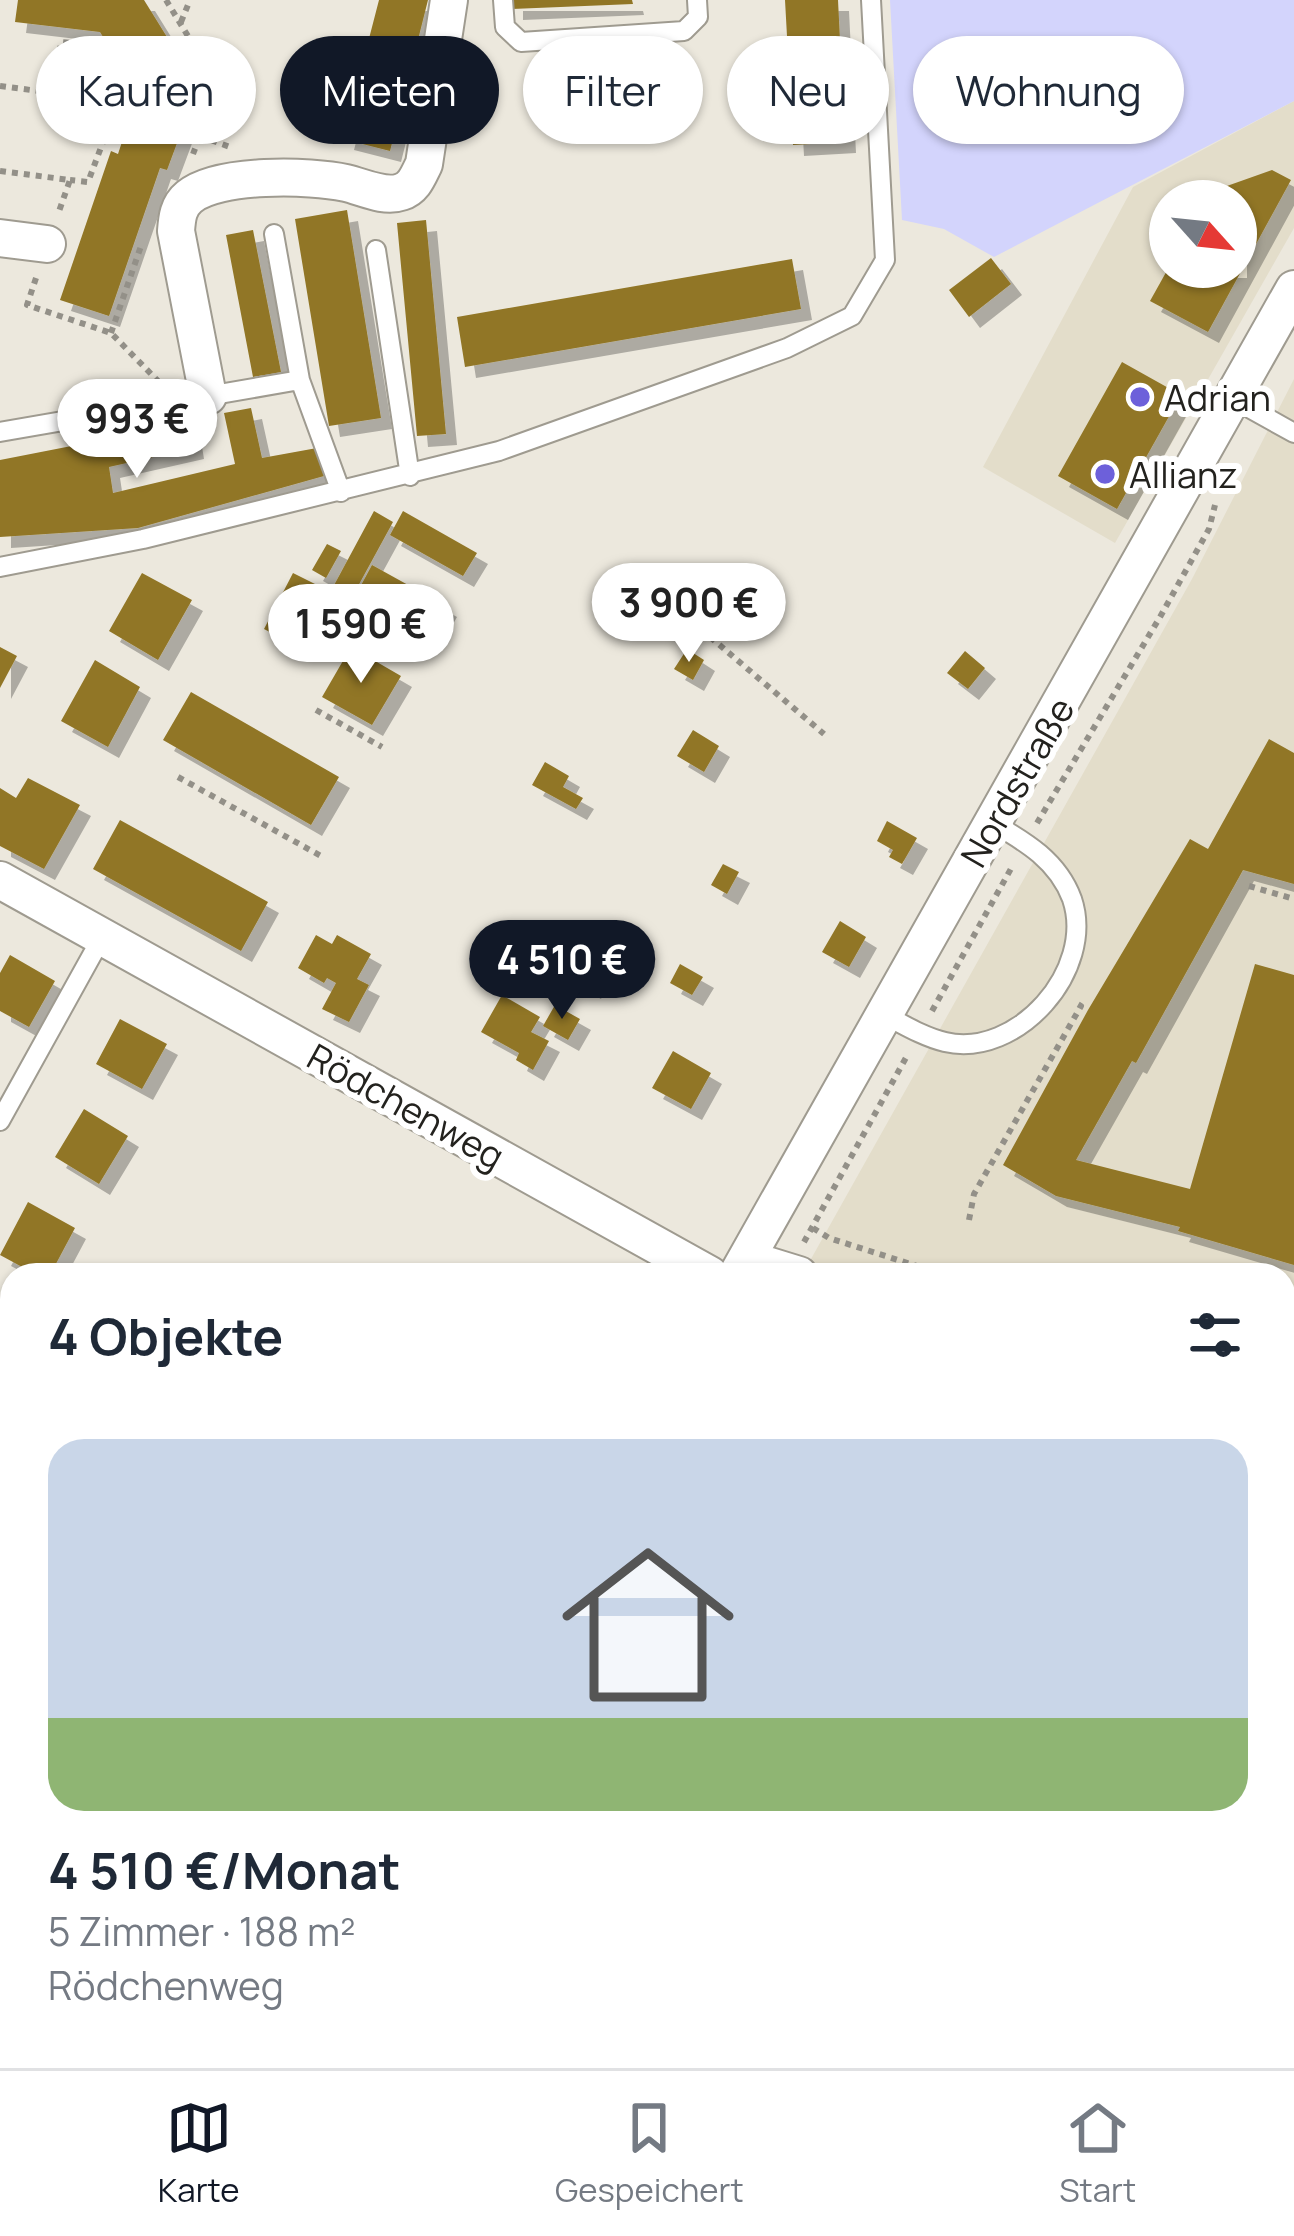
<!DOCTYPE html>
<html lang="de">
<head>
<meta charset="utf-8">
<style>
  :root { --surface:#fff; --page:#f6f6f7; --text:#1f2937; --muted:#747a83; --line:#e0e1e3; --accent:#111827 }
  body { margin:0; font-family:Manrope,sans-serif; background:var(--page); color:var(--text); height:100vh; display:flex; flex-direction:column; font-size:45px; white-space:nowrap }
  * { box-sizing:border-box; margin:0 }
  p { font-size:39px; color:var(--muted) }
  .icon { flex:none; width:66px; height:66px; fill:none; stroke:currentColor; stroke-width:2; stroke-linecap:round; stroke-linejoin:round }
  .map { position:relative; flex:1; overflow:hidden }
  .drawer { position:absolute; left:0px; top:1263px; width:1296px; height:807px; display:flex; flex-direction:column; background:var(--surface); border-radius:36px 36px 0 0; box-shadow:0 3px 9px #0004 }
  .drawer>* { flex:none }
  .hud { position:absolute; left:36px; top:36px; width:1224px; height:108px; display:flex; gap:24px }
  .needle { width:78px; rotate:117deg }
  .fabs { position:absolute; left:1149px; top:180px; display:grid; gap:24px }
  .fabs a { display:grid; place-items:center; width:108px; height:108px; border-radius:50%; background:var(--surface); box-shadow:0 3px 9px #0004; font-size:60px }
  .price { position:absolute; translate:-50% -102px; padding:0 27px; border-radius:42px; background:#fff; color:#222; font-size:39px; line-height:78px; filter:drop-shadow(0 3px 6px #0008) }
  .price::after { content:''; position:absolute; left:50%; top:72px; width:36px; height:27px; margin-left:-18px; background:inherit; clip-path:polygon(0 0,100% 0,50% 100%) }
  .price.on { background:var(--accent); color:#fff }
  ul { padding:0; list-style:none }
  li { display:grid; align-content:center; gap:24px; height:636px; padding:0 48px }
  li+li { border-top:3px solid var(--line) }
  li span { display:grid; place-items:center; height:372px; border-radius:36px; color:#555 }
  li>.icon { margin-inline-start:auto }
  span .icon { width:216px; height:216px; fill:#fffc; stroke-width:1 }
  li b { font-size:51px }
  h2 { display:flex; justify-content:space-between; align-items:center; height:144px; padding:0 48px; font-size:51px }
  .pill { padding:0 42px; border-radius:54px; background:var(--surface); box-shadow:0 3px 9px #0004; font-size:42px; line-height:108px }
  .pill.on { background:var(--accent); color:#fff }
  .tabs { display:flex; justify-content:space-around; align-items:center; height:168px; border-top:3px solid var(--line); background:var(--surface); font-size:33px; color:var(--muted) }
  .tabs a { display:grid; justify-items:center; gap:6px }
  .tabs .on { color:var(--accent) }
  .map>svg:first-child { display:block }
  .built { fill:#e3ddca; fill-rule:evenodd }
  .green { fill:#d3d4fc }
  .building { fill:#917626; filter:url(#shadow) }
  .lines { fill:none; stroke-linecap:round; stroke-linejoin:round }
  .lane-casing { stroke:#9f9b90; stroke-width:22 }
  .street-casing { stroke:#9f9b90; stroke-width:40 }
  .path { stroke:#939088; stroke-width:6; stroke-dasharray:6 6; stroke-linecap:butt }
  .lane { stroke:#fff; stroke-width:18 }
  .street { stroke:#fff; stroke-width:36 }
  .poi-dot { fill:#6d60da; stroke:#fff; stroke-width:4.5 }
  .labels { text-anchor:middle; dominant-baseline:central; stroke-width:12; stroke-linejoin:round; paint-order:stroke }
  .poi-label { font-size:36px; fill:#23221e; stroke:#fff; text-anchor:start }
  .street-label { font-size:36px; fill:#23221e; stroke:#fff }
</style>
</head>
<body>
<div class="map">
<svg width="1294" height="2068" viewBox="0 0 1294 2068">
  <defs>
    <filter id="shadow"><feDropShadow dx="11" dy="11" stdDeviation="0" flood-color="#0004"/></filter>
  </defs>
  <rect width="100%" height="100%" fill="#ece8dd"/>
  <path class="built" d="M1294 101V228L1115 543 983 467 1133 187ZM1170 201H1236V267H1170Z
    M1294 379V2068H342L348 2058H1284V1275H802L1192 579Z"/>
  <path class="green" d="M890 0H1294V101L994 257 944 229 902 220Z"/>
  <path class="building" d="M18 0H144L198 87 167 170 160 168 109 316 60 300 111 151 118 154 138 93 100 32 15 22Z
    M379 0H428L390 151 343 139Z
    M512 0H632L633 4 512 9Z
    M785 0H838L845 142 793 145Z
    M1272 170 1291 180 1208 332 1150 301 1169 267H1236V201H1205L1210 192Z
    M347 210 381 418 329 426 295 219Z
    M426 220 446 434 417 436 397 223Z
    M253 230 281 372 253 377 226 235Z
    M991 258 1011 284 969 317 949 290Z
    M792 259 801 309 465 367 457 317Z
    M1122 362 1181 395 1117 509 1058 476Z
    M251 408 262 458 317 448 324 476 138 528 0 537V460L189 423 193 448 109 467 113 493 235 464 224 413Z
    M374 511 393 522 351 599 332 589Z
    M403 511 477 553 463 576 390 535Z
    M327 544 341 551 326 578 312 570Z
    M372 565 446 606 433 629 359 589Z
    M142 573 192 600 158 660 109 631Z
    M293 573 321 587 291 643 264 629Z
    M0 647 17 656 0 688Z
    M351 647 401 676 372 725 322 697Z
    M687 649 704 660 693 680 674 669Z
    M965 651 985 668 968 689 947 673Z
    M95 660 140 687 108 747 61 721Z
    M191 692 339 777 311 825 163 740Z
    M693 730 719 746 704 772 677 756Z
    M1269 739 1294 753V884L1243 870 1136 1063 1132 1061 1076 1160 1190 1189 1255 964 1294 975V1265L1178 1231 1180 1227 1056 1196 1003 1165 1088 1010 1190 839 1208 849Z
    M545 762 569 776 563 787 583 798 576 809 532 785Z
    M28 778 80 805 44 869 0 846V788L16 798Z
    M120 820 268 902 241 951 93 869Z
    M887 821 917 838 902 864 889 857 893 850 877 841Z
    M723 864 739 872 727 894 711 885Z
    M840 921 866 937 849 967 822 952Z
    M316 935 332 944 337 935 371 954 357 979 369 985 349 1022 322 1009 336 983 327 978 324 983 298 968Z
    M10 955 55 981 29 1027 0 1011V973Z
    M680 964 703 977 692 995 670 983Z
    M578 965 596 975 590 988 572 978Z
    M502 995 540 1017 531 1032 549 1041 533 1070 516 1060 519 1053 481 1032Z
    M555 1005 580 1019 568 1040 543 1026Z
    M120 1019 167 1044 142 1089 96 1064Z
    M673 1051 711 1073 691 1109 652 1088Z
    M84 1109 128 1136 99 1184 55 1157Z
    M28 1202 75 1228 50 1275H37L0 1255Z
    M12 1724V1810L0 1803V1747Z
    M60 2058H187L181 2068H55Z
    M560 2058H857L852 2068H579Z"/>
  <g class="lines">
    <g class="lane-casing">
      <path id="lane" d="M503 0 505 27 521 42 684 31 698 17 697 0
        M274 234 300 380 341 492
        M376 250 410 476
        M1231 398 1294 433
        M0 432 300 380
        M0 567 143 539 499 451 787 348 852 316 885 260 871 0
        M885 1015C904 1025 924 1037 945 1042 1017 1059 1096 970 1072 899 1058 861 1026 842 993 823
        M0 1121 102 937"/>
    </g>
    <g class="street-casing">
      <path id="street" d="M0 238 47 244
        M208 396 176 231C177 218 178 206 189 197 218 173 310 175 346 183 363 187 384 198 401 192 414 188 418 176 424 164L449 0
        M0 880 710 1275
        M747 1259 799 1275
        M737 1275 1294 289
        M1284 1416 1294 1419
        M288 2068 293 2058"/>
    </g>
    <path class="path" d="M166 0 219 87 193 154
      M181 22 190 0
      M0 86 54 93 61 42 90 45 121 94 88 182 70 180
      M200 136 230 147
      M0 171 70 180 58 214
      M36 278 27 305 111 333 158 381
      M111 333 141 246
      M628 567 824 734
      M316 710 382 747
      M178 777 321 856
      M1037 823 1160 617 1209 529 1215 505
      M1249 886 1294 899
      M932 1011 1013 865
      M969 1220 974 1194 1081 1006 1074 1002
      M813 1228 829 1238 945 1275
      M804 1242 908 1054
      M1284 1375 1294 1378
      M1284 1466 1294 1469
      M334 2068 340 2058"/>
    <use href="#lane" class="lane"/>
    <use href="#street" class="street"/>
  </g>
  <g class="poi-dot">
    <circle cx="1140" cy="397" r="12"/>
    <circle cx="1105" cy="474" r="12"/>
  </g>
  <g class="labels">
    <g class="poi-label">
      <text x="1164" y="397">Adrian</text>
      <text x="1129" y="474">Allianz</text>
    </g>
    <g class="street-label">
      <text transform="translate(1017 782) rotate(-60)">Nordstraße</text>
      <text transform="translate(406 1106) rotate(29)">Rödchenweg</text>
    </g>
  </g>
</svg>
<div class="fabs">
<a><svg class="needle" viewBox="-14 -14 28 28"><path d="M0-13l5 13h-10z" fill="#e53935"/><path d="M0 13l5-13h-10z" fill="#747a83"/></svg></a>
</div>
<b class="price" style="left:137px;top:481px">993 €</b>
<b class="price" style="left:689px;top:665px">3 900 €</b>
<b class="price" style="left:361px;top:686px">1 590 €</b>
<b class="price on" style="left:562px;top:1022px">4 510 €</b>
<div class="hud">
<a class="pill">Kaufen</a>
<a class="pill on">Mieten</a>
<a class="pill">Filter</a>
<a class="pill">Neu</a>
<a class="pill">Wohnung</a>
</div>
<section class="drawer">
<h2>4 Objekte<svg class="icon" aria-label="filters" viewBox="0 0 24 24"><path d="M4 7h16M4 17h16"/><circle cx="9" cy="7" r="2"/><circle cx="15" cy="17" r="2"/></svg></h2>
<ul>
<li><span style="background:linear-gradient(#c9d6e8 75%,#8fb573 0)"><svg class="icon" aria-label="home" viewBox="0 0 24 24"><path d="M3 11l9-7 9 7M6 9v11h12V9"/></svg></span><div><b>4 510 €/Monat</b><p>5 Zimmer · 188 m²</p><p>Rödchenweg</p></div></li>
</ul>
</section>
</div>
<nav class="tabs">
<a class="on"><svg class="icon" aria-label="map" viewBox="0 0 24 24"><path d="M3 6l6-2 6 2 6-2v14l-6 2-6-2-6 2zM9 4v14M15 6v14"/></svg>Karte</a>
<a><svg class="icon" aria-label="saved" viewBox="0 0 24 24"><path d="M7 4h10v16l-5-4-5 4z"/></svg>Gespeichert</a>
<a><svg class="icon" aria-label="home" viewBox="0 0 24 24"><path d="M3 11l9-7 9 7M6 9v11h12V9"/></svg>Start</a>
</nav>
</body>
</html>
